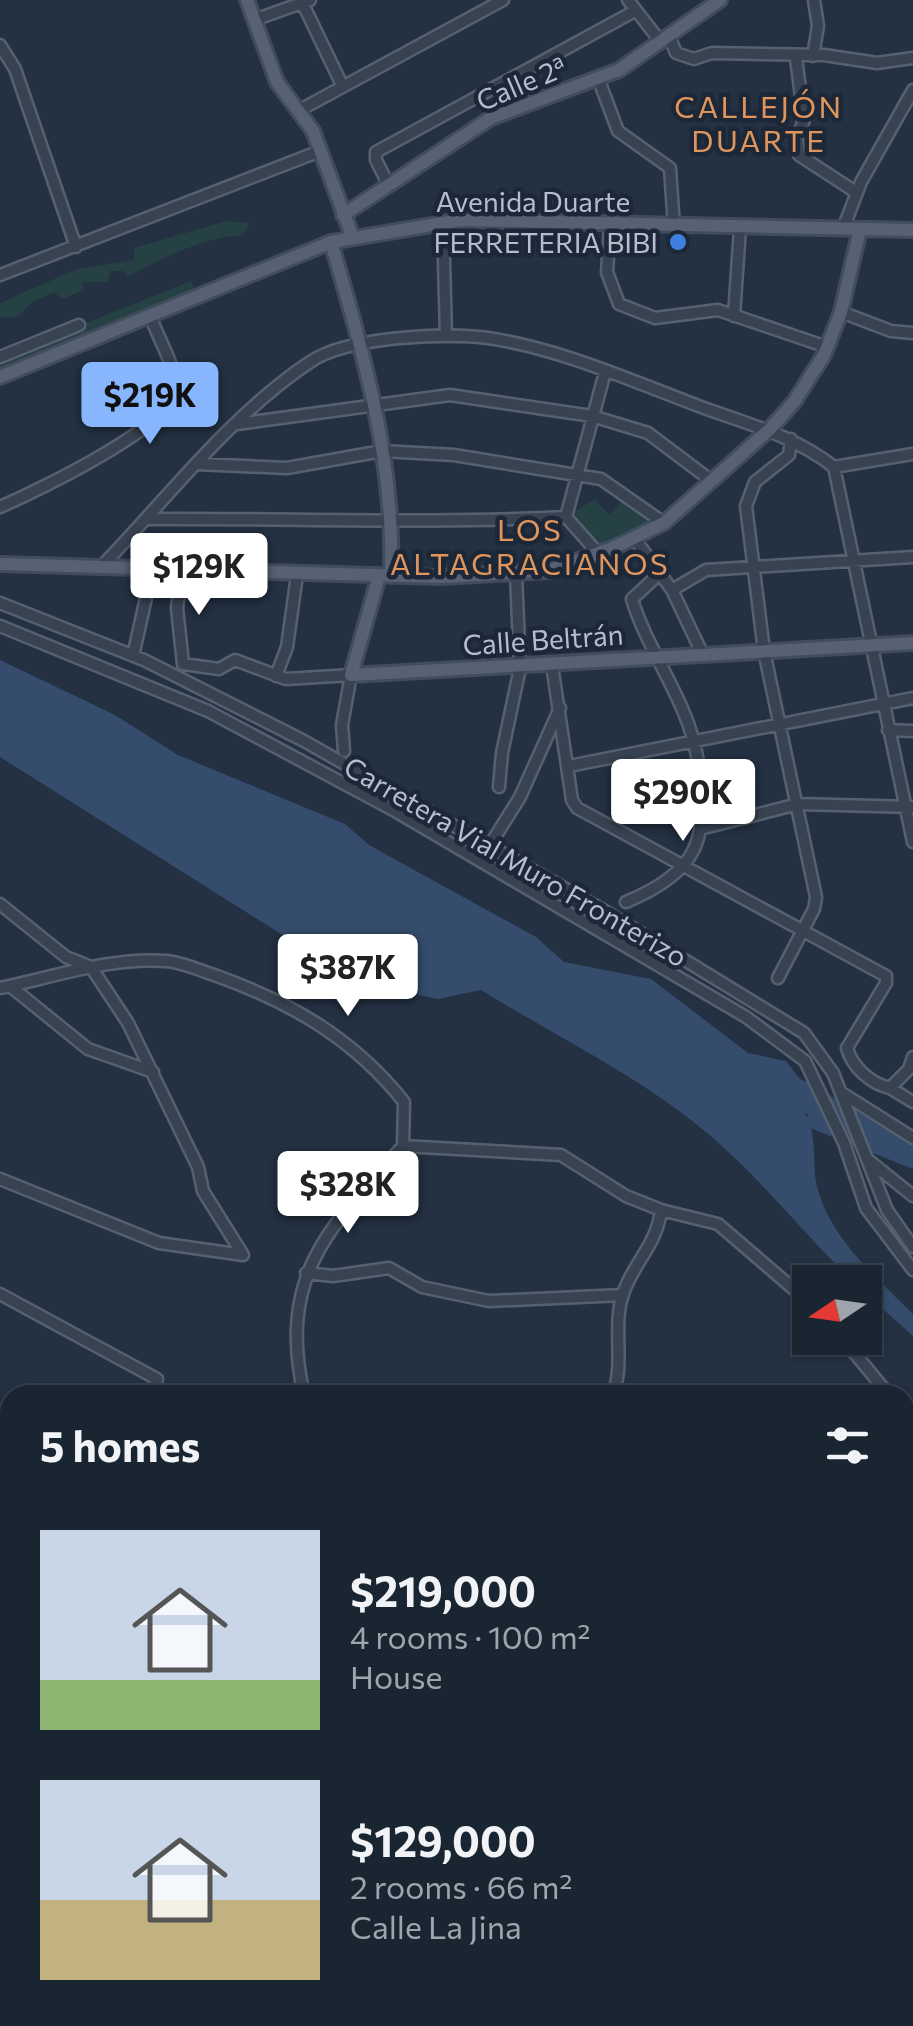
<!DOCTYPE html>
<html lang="en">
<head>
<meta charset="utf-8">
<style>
  :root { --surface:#1a2532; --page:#27313e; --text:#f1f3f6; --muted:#9fa5ac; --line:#38424d; --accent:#87b6ff }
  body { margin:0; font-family:Commissioner,sans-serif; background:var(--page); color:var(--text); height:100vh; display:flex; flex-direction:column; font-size:38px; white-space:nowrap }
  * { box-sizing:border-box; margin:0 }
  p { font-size:32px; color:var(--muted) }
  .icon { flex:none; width:55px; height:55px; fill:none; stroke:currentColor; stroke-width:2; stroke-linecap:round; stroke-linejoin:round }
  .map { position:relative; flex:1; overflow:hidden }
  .details { position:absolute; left:0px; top:1385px; width:915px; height:642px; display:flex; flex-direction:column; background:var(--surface); border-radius:30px 30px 0 0; box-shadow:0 2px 8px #0004,0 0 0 2px var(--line) }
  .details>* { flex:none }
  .needle { width:65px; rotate:257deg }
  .fabs { position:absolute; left:792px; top:1265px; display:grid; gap:20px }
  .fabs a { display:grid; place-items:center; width:90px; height:90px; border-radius:0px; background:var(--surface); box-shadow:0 2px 8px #0004,0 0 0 2px var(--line); font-size:50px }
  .price { position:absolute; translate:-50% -85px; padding:0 22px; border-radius:10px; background:#fff; color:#222; font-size:32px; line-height:65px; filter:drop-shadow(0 2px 5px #0008) }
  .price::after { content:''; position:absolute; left:50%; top:60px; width:30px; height:22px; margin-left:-15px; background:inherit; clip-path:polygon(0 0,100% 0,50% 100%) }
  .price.current { background:var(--accent); color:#111 }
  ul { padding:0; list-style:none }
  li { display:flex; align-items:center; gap:30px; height:250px; padding:0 40px }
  li span { display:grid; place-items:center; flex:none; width:280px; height:200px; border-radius:0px; color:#555 }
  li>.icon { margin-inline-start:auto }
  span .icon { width:120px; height:120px; fill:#fffc; stroke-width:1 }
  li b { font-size:42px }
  h2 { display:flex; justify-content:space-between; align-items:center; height:120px; padding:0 40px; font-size:42px }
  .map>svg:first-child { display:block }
  .green { fill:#254144 }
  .water { fill:#354c6c }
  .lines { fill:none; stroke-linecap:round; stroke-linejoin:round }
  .river { stroke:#354c6c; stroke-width:15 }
  .minor-casing { stroke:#566170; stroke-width:15 }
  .major-casing { stroke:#414c5c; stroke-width:18 }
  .minor { stroke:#384352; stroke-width:10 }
  .major { stroke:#566273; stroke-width:12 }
  .shop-dot { fill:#3f7fe0; stroke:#1c2838; stroke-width:4 }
  .labels { text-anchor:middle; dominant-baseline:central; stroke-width:9; stroke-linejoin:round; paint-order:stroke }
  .street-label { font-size:28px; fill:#b5becd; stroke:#1c2838 }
  .poi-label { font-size:28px; fill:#b5becd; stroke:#1c2838; text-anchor:end }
  .neighbourhood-label { font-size:30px; letter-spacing:2.5px; fill:#e0955c; stroke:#1c2838 }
</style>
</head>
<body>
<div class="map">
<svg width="913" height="2026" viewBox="0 0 913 2026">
  <rect width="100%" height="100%" fill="#233143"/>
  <path class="green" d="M226 221 251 223 242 235C202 238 162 258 128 277L123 271H111L108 282H82L84 290 62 299 54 292C49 295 43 297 38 299 21 306 23 323 0 316V303L77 269 134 260V248Z
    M191 281 197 295 0 377V357Z
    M627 495 661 520 597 552 566 517 595 499 609 515Z"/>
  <path class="water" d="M0 660 115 715 178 755 345 824 369 845 536 937 564 962 651 979 748 1053 786 1061 799 1078 913 1144V1165L805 1113C819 1139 811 1167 818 1190 832 1240 877 1278 913 1314V1336L865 1293V1282H854C806 1237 764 1182 714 1139 646 1079 558 1038 481 990L438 999 359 983 0 757Z"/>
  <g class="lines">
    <path class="river" d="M813 1121 913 1161"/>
    <g class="minor-casing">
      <path id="minor" d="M301 0 342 85
        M628 0 660 41
        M254 20 310 0
        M669 36 676 53 694 59 712 53 824 55 877 63 913 58
        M0 45 15 69 76 247
        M813 56 818 26 814 0
        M796 58 804 120 797 138 799 155 857 193
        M598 78 618 131 670 168 674 227
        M298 111 503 0
        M389 186 376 160V152L633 12
        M443 223 446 336
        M610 226 607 272 619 304 655 318 718 310 827 347
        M843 229 861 182 913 90
        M0 275 320 151
        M841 312 891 331 913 333
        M734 316 740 228
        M0 357 79 325
        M237 424 450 395 592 416 648 433 709 479
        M197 464 287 468 382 451 454 455 601 479 664 523
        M834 467 913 842
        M0 507C33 493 177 424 176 389 176 367 157 336 150 315
        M566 517 605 372
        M149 519C288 518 428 524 566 517L597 552
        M634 538 672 590 703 655
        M100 568C167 499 229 416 310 362 346 337 445 332 488 338 562 349 634 382 704 408 751 425 794 436 834 467L913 454
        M182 572 177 608 183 664 219 669 235 660 286 679 351 675 342 725 344 751
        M672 590 706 570 913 557
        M0 603 144 660 304 741 603 910 804 1033 833 1073 887 1210 913 1247
        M0 626 208 711 395 811 746 1017 805 1061 844 1143 866 1208 913 1270
        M133 656 152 571
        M552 665 572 800 577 808 886 976V983L847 1048C852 1067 871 1084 890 1088L909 1069 913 1057
        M276 676 287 647 297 575
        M888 730 913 731
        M569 766 913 698
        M499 787 502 753 520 668 516 575
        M700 829 798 804 913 807
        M490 845 520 797 560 708
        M626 902C650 892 681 875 693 851 711 816 699 748 684 713 668 674 644 639 632 599L660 573
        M0 904 66 957 91 967 128 1023 198 1167 203 1191 243 1255
        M778 978 814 909 816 897 764 651 746 506 755 482 789 455 791 439
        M10 986 88 1049 153 1072
        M0 988C54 977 110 957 166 961 182 962 201 971 217 976 292 1003 354 1039 404 1102L403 1146C329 1227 277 1276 304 1395
        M890 1088 913 1102
        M842 1093 913 1138
        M403 1146 561 1155 626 1196 661 1210 718 1224 810 1303
        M867 1159 913 1196
        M0 1179 159 1243 243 1255
        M306 1273 333 1276 389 1268 422 1287 489 1301 623 1295
        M0 1294 157 1379 151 1395
        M842 1338 889 1395
        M613 1395C625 1362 612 1326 623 1294 633 1263 657 1245 661 1210
        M905 1415 913 1428
        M0 1462 10 1467
        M905 1564 913 1563
        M905 1621 913 1611
        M905 1655 913 1658
        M0 1721 10 1737
        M905 1904 913 1901
        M905 2000 913 2004
        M266 2018 273 2026
        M650 2018 656 2026
        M332 2026 338 2018
        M513 2026 520 2018
        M870 2026 879 2018"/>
    </g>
    <g class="major-casing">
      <path id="major" d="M247 0 277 82 313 131 353 238
        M343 215 491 118 619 70 720 0
        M331 242C363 352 395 461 391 576
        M0 377 331 242 461 220 913 230
        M0 564 441 577 548 571 613 548 664 523 770 429 794 402 824 355 841 312 860 229
        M379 576 351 675 913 643
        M0 1637 10 1640
        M905 1850 913 1855"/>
    </g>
    <use href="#minor" class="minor"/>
    <use href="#major" class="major"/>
  </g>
  <circle class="shop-dot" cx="678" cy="242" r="10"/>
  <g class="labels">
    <g class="street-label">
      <text transform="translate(521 83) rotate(-23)">Calle 2ª</text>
      <text x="533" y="201">Avenida Duarte</text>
      <text transform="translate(543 639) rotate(-4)">Calle Beltrán</text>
      <text transform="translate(516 861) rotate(30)">Carretera Vial Muro Fronterizo</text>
    </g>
    <g class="poi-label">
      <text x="658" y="242">FERRETERIA BIBI</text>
    </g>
    <g class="neighbourhood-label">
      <text x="759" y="105">CALLEJÓN<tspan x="759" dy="34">DUARTE</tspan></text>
      <text x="530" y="528">LOS<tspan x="530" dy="34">ALTAGRACIANOS</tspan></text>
    </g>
  </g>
</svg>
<div class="fabs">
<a><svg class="needle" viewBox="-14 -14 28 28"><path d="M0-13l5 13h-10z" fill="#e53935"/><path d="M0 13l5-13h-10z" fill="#9fa5ac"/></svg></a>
</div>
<b class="price current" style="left:150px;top:447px">$219K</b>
<b class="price" style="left:199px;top:618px">$129K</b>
<b class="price" style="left:683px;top:844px">$290K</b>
<b class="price" style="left:348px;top:1019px">$387K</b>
<b class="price" style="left:348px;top:1236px">$328K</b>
<section class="details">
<h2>5 homes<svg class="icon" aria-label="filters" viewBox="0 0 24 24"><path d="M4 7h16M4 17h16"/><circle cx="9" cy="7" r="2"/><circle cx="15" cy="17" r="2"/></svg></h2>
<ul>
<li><span style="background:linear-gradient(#c9d6e8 75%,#8fb573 0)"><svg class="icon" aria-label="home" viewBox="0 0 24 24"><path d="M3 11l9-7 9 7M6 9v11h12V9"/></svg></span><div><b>$219,000</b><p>4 rooms · 100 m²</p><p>House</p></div></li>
<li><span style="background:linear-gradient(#c9d6e8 60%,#c2b280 0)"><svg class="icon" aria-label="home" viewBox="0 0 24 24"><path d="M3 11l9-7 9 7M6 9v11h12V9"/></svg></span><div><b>$129,000</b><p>2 rooms · 66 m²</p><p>Calle La Jina</p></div></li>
</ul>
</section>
</div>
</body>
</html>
